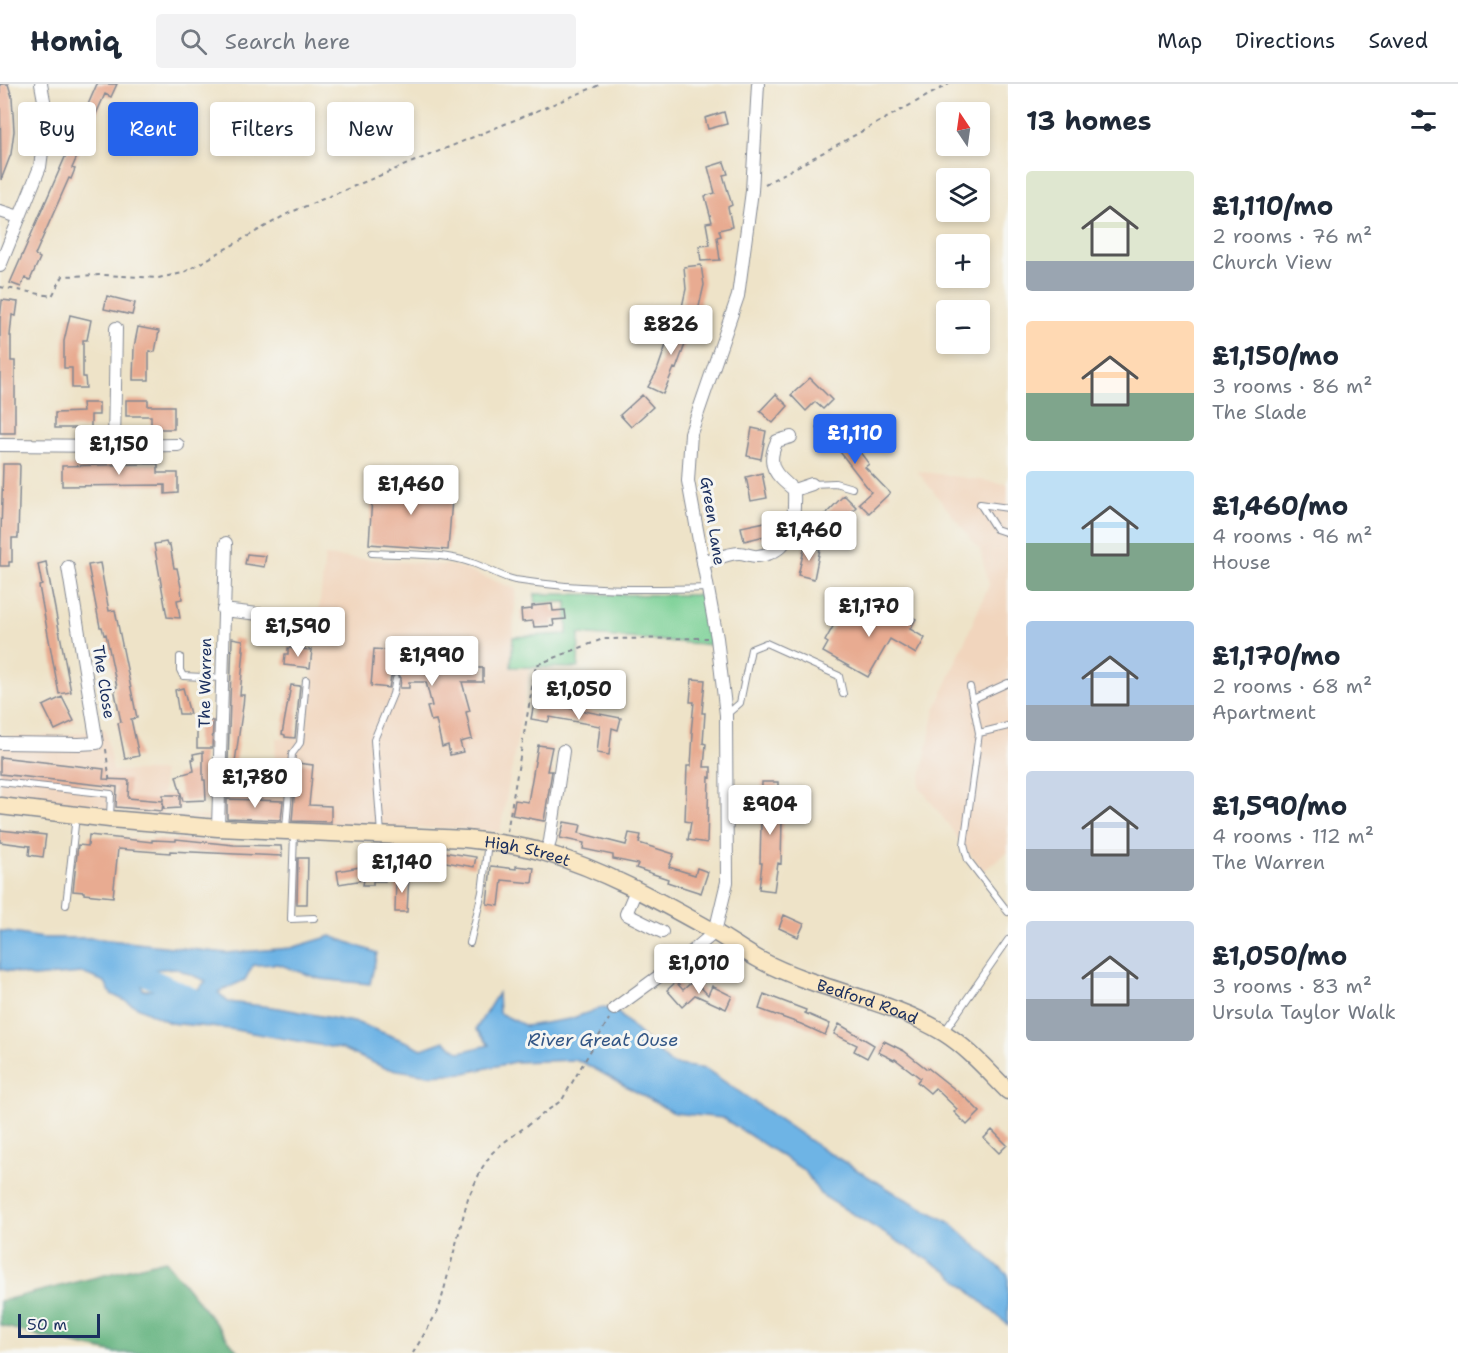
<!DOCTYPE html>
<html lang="en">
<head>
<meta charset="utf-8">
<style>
  :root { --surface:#fff; --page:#f2f2f3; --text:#1f2937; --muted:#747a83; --line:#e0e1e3; --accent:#2563eb }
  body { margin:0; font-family:"Shantell Sans",sans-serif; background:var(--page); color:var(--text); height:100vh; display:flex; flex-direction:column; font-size:22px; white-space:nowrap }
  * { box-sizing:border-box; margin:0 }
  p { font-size:20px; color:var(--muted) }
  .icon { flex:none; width:33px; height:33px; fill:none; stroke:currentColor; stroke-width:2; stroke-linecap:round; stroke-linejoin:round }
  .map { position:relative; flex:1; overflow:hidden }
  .sheet { display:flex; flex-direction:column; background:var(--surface); width:450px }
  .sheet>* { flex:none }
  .banner { position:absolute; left:18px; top:18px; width:570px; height:54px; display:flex; gap:12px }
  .needle { width:39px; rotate:347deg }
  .controls { position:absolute; left:936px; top:18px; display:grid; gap:12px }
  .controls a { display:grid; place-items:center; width:54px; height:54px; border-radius:6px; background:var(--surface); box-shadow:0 3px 9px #0003; font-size:30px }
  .scale { position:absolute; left:18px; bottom:15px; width:82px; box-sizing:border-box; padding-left:6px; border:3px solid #1b2f5e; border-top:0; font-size:16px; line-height:21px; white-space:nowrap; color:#1b2f5e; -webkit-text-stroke:4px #f6f6f2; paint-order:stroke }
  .price { position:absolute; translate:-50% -51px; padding:0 14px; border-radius:6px; background:#fff; color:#222; font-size:20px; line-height:39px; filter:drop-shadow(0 2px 3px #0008) }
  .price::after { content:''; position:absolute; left:50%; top:36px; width:18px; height:14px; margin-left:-9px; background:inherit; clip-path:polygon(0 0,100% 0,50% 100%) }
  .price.selected { background:var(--accent); color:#fff }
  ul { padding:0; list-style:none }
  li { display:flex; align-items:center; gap:18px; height:150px; padding:0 18px }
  li span { display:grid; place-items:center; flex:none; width:168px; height:120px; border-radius:6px; color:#555 }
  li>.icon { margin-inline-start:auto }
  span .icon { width:72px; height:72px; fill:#fffc; stroke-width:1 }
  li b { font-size:26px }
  h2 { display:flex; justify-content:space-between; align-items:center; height:72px; padding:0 18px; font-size:26px }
  .chip { padding:0 21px; border-radius:6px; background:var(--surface); box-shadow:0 3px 9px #0003; font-size:21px; line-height:54px }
  .chip.selected { background:var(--accent); color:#fff }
  header { display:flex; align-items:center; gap:36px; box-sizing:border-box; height:84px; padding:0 30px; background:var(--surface); border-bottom:2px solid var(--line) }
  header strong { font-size:28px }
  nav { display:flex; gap:33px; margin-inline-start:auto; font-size:21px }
  .search { width:420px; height:54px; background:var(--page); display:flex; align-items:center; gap:15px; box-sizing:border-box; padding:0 21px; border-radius:6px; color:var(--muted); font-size:22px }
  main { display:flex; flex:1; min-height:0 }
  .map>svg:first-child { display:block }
  .built { fill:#f1d5bd }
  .green { fill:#79d094; stroke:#4a8079; stroke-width:1.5 }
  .forest { fill:#62b27e; stroke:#3e706e; stroke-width:1.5 }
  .water { fill:#6eb4e5; stroke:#4472a2; stroke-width:1.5; fill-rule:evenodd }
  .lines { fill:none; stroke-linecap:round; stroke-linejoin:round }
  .river { stroke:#6eb4e5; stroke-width:20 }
  .building { fill:#e8ab91 }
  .lane-casing { stroke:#848993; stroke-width:8 }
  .street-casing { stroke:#848993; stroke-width:14 }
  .secondary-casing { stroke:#848993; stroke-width:19 }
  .path { stroke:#848993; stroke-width:2; stroke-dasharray:4.5 4.5; stroke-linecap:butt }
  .lane { stroke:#fff; stroke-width:6 }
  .street { stroke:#fff; stroke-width:12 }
  .secondary { stroke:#fae7c3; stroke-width:16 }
  .labels { text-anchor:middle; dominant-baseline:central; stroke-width:6; stroke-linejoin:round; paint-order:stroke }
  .street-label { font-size:16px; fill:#1b2f5e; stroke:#f6f6f2 }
  .water-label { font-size:18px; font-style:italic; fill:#345786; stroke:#f6f6f2 }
</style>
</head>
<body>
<header>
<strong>Homiq</strong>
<div class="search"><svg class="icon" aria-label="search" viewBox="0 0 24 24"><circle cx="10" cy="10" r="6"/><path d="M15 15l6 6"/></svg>Search here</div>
<nav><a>Map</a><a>Directions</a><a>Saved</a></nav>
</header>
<main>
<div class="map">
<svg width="1008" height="1269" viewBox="0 0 1008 1269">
  <rect width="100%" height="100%" fill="#f6f6f2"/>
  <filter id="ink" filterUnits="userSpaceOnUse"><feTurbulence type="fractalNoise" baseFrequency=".0167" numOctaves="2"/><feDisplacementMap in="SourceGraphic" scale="12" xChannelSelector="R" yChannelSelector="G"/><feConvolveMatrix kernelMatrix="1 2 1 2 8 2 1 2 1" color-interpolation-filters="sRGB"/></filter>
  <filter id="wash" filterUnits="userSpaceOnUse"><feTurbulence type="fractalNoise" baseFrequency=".008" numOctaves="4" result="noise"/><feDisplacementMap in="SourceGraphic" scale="24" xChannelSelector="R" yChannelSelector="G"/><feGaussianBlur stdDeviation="1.35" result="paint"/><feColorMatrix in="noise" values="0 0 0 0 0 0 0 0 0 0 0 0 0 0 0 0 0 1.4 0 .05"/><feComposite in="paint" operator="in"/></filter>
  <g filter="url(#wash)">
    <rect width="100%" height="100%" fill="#eee3c8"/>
    <path class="built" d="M917 387 1008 400V768L983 787 919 702 935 626 989 501 980 466Z
      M325 472 456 482 516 505 511 582 530 584 500 748 454 744 335 745 158 732 0 711V653L63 651 105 645 113 687H163V730L216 734 218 683 273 687 277 654 305 655Z"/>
    <path class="green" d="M535 510 700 511 712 561 579 550 578 584 511 583 513 553 567 550V518L535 519Z"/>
    <path class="forest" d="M165 1176 239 1269H116L34 1251 0 1241V1217Z"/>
    <path class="water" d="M0 847 43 854H91L226 869 291 864 331 852 377 869 370 900 320 895 278 880 253 881 245 896 218 908 228 918 279 924 358 939 407 958 422 965 444 957 460 968 489 961 476 945 498 909 499 929 526 942 570 935 601 924 614 925 671 980 706 985 818 1062 900 1112 951 1139 1008 1191V1241L948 1188 820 1110 805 1087 723 1034 674 1029 584 979 574 976 514 978 465 989 429 991 385 984 342 965 230 945 170 939 111 910 105 898 82 889 33 893 0 885ZM175 884 206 897 197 906H143L138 887Z"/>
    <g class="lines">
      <path class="river" d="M114 877 199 917"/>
    </g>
    <g id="blocks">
      <path class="building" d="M0 0H8L12 13 14 47 11 70 1 96Z
        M97 0H117L111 13 105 10 72 84 75 85 71 95 69 94 35 171 40 174 30 196 25 194 21 203 10 199Z
        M724 28 727 40 708 45 705 34Z
        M724 78 728 90 723 91 732 121 728 123 732 143 719 146 721 152 717 153 720 176 701 177 699 162 710 161 706 139 712 138 705 112 715 109 708 83Z
        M701 181 704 201 698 227 682 223 686 205 684 183Z
        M107 212 135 219 132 231 104 225Z
        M2 216 18 218 16 232 12 231 10 252H11V277H15V349H0V235Z
        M70 231 91 236 87 256H83V293H85L86 304H72V284H64V257Z
        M673 233H687V255L676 285 674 284 663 310 648 303 657 287 666 261 673 263Z
        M138 243 159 247 155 268 149 267V296H133L134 263Z
        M810 294 832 316 823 325 815 318 806 327 791 311Z
        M776 310 788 322 773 339 760 327Z
        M642 311 653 323 631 343 620 331Z
        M126 316H148V322H174V345H151V332H126Z
        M82 319H99V331H91V344H55V329L83 328Z
        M827 334 853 366 856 363 869 380 865 383 890 409 869 429 859 419 871 408 837 364 835 366 816 343Z
        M752 344 766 347 761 375 747 372Z
        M3 380H19L20 382 18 454H12V478H9V482H0Z
        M142 380H158V389H178V409L165 410V401L62 402V382Z
        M762 389 767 414 751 417 746 393Z
        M373 398 453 403 448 466 369 460Z
        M844 411 856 423 832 447 820 436Z
        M770 437 773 450 744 457 741 443Z
        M166 458 167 461H170L174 484H177L181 503 182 515 177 516 180 534 167 533 154 460Z
        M805 462 820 465 814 495 798 491Z
        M247 470 266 472 264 483 245 480Z
        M46 478 71 608 59 610 39 502 42 501 38 480Z
        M100 479 109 527 115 526 137 634 131 635 139 672 125 675 118 639 121 638 114 604 117 603 106 550 104 551 102 543H100L88 481Z
        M846 519 874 534 877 528 894 537 900 526 916 535 910 545 925 554 916 570 890 555 868 593 823 568 828 559 825 557Z
        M552 520 553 527 565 526 566 535 553 536 554 542 534 543 533 537 522 538 521 526 532 525V522Z
        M232 554 243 556 242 566H244L240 611H244L243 622 235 678H228Z
        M288 564 312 566 310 584 284 581 285 570H288Z
        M401 564H448V584H483V598H462L470 627 466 628 472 655 460 658 463 668 450 671 448 661 442 663 436 636 431 637 427 623 432 622 426 598H409V604H400L401 594 399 591 395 590 391 593 389 604 371 602 374 565 401 567Z
        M692 595 705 596 702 629H705L703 659 706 660 704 683H711V694L709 693 707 759 688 756 691 738 685 737 687 682H691L693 649H691L694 618H690Z
        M291 601 300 602 295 654 285 653V651L282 650Z
        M183 604 190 630H179L175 606Z
        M62 613 74 637 55 646 43 622Z
        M535 614 552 618V621L621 634 618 646 612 644 609 671 597 669 600 642 550 633 548 638 531 635Z
        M197 636 213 637 212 664H197Z
        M538 661 552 663 547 687H552L544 737 512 731 515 716 528 718Z
        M203 668V696H205L206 716 183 717 176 692 194 687 192 675H194L193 670Z
        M0 673 104 685 103 695 129 696 128 714 163 717V711H180V724L164 725 163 718 162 727 116 723 117 703 0 690Z
        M297 679 313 681 309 721 331 722V738L292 737Z
        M762 698H778V736H782L781 780 778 779 774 807 759 805 762 779H760Z
        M227 715 283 717 281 736 227 734Z
        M564 738 581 741 579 749 626 761 629 749 641 751 639 759 674 770 669 783 695 791 697 784 708 788 701 809 667 798 668 795 636 784 638 780 613 775V771L583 765 584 759 560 754Z
        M0 746 46 751 43 773 29 771 30 762 0 758Z
        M89 751 152 758V756L176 757V755L234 761 281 762 282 772 170 767V769L118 765 113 813 84 810V808L73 807 78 761 88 762Z
        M430 766 476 773 474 783 428 775Z
        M298 774H308L307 820H297Z
        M365 777H374V784H386L385 797H373V801H363L364 796 339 800 337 787 365 782Z
        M491 782 516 785V782L534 784 532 799 502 796 499 822 487 820Z
        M396 792H409L407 828H395Z
        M784 831 804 840 798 853 779 844Z
        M694 896 708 911 712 902 732 912 726 925 695 911 682 923 667 906 676 898 683 906Z
        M764 910 806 926 805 929 830 940 825 951 801 940 759 925Z
        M839 940 874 961 867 974 854 967 857 961 834 950Z
        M884 957 904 967 927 985 928 984 967 1015 980 1028 967 1041 954 1028 957 1025 935 1004 930 1009 917 998 920 994 895 975 894 976 878 968Z
        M992 1046 1007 1061 999 1069 984 1054Z"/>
    </g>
  </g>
  <g filter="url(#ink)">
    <use href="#blocks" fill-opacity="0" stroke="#848993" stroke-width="1.5"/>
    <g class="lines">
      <g class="lane-casing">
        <path id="lane" d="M812 400 835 399 852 404
          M1008 424 980 420 996 445 1008 449
          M372 469C404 471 441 468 472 479 486 483 500 493 515 496 579 506 643 506 708 504
          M180 573V586L183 592 222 594
          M970 603 979 649 964 761 968 776 1008 828
          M973 615 1008 599
          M726 631 740 619 751 565 766 559 839 592 843 610
          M979 649 1008 642
          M220 686C235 685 252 683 254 702
          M0 698 111 710 110 733
          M286 744 292 670 300 659 306 596
          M294 749 291 835 314 834
          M381 750 374 656 393 610 396 595
          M66 821 76 732
          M470 859 482 808 488 758
          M944 948 1008 856"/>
      </g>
      <g class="street-casing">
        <path id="street" d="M0 127 19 133
          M0 182 40 83 44 52 45 22 41 0
          M116 244 114 362 178 361
          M791 353 777 357C765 382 776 391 794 406
          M0 361 114 362
          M794 406 812 400
          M703 479C714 476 728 469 739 469 745 469 752 473 758 472 794 468 795 435 794 406
          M223 526 311 536
          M0 659 79 660 97 659 68 483
          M218 744 226 459
          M546 769 550 757 563 667
          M636 806 626 830 662 848
          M614 925 688 871 715 848 727 798 726 631 717 554 688 397 691 349 738 212 752 107 758 0"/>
      </g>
      <g class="secondary-casing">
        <g id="secondary">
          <path id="s1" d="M0 722 110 735 218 744 466 755C493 758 520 761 546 769 604 786 659 817 711 846 729 856 744 868 762 877 819 907 889 915 944 949 968 964 988 987 1008 1007"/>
        </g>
      </g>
      <path class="path" d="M765 100 949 0
        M0 203 52 212 63 192 104 191 158 194 183 189 289 129 602 0
        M106 665 110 702
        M507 748 536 581 603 555 707 554
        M413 1269 439 1225 468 1114 482 1084 492 1069 503 1059 562 1016 609 935"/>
      <use href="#lane" class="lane"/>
      <use href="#street" class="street"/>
      <use href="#secondary" class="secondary"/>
    </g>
  </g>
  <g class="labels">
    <g class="street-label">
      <text transform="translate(713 437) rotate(81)">Green Lane</text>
      <text transform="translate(104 598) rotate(81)">The Close</text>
      <text transform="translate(205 599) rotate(-89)">The Warren</text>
      <text stroke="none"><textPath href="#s1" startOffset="530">High Street</textPath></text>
      <text stroke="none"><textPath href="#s1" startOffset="904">Bedford Road</textPath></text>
    </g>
    <g class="water-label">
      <text x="603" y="956">River Great Ouse</text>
    </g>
  </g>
</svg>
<div class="controls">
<a><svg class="needle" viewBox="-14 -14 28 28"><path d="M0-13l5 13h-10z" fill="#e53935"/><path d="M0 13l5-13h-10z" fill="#747a83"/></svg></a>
<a><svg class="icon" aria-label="layers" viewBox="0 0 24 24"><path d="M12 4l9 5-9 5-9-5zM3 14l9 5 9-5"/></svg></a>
<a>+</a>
<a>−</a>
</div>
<div class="scale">50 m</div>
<b class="price" style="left:671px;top:272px">£826</b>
<b class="price selected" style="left:855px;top:381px">£1,110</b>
<b class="price" style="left:119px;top:392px">£1,150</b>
<b class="price" style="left:411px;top:432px">£1,460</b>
<b class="price" style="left:809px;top:478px">£1,460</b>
<b class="price" style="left:869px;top:554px">£1,170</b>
<b class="price" style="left:298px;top:574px">£1,590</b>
<b class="price" style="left:432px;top:603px">£1,990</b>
<b class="price" style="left:579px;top:637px">£1,050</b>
<b class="price" style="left:255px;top:725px">£1,780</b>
<b class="price" style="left:770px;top:752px">£904</b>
<b class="price" style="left:402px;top:810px">£1,140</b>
<b class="price" style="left:699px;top:911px">£1,010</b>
<div class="banner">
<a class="chip">Buy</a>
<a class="chip selected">Rent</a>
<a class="chip">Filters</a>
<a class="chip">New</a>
</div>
</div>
<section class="sheet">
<h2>13 homes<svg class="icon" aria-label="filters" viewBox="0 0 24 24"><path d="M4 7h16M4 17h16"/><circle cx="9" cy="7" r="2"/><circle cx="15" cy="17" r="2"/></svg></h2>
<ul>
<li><span style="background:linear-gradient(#dfe7d0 75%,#9aa5b1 0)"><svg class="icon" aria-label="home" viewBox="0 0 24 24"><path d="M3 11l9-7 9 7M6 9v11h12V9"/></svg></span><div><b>£1,110/mo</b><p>2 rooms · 76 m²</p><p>Church View</p></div></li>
<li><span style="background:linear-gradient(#ffd9b3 60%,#7fa58c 0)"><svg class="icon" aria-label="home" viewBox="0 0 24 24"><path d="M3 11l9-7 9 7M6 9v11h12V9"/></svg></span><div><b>£1,150/mo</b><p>3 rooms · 86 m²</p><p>The Slade</p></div></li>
<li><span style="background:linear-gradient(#bfe0f5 60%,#7fa58c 0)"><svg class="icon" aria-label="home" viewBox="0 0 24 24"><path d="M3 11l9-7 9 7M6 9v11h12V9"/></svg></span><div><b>£1,460/mo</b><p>4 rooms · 96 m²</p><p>House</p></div></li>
<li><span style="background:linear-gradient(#a9c7e8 70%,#9aa5b1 0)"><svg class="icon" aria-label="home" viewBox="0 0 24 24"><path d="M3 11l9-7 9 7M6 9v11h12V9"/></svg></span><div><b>£1,170/mo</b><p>2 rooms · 68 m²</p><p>Apartment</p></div></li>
<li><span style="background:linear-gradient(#c9d6e8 65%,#9aa5b1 0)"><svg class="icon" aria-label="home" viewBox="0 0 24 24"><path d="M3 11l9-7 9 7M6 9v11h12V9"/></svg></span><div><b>£1,590/mo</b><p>4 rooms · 112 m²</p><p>The Warren</p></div></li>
<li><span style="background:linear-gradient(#c9d6e8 65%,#9aa5b1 0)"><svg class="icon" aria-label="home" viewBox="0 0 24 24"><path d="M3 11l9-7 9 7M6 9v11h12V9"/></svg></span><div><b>£1,050/mo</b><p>3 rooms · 83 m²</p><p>Ursula Taylor Walk</p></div></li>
</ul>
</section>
</main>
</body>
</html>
